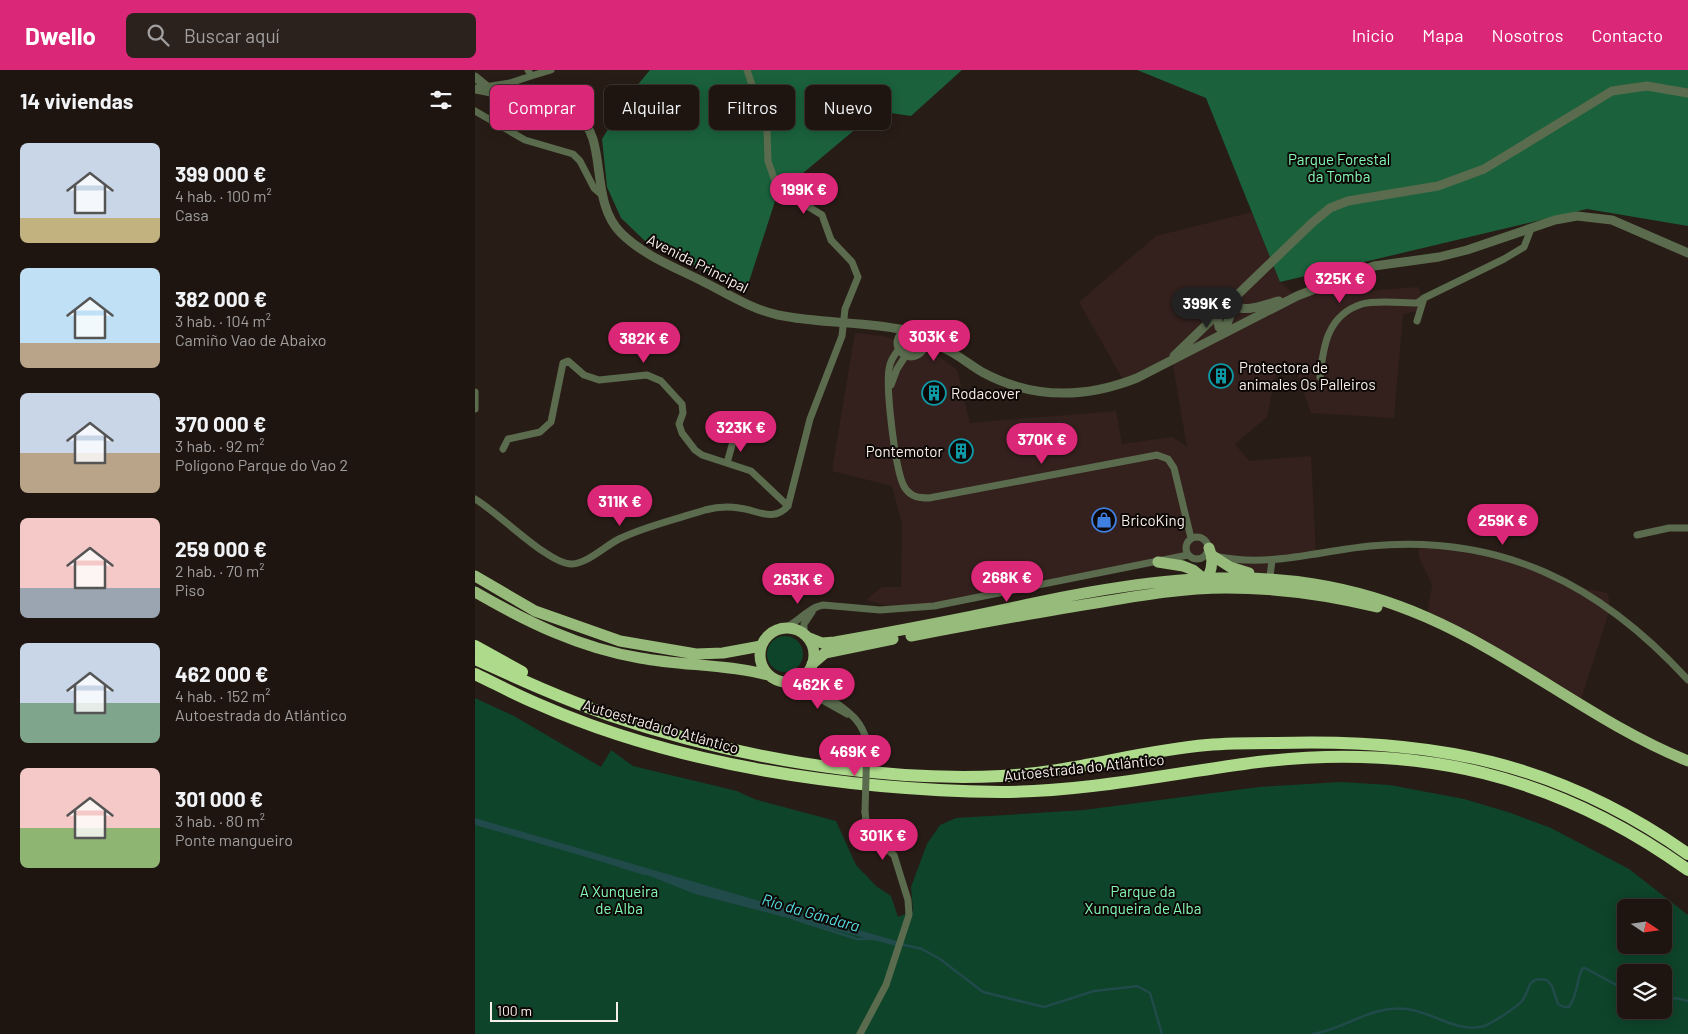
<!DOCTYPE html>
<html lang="es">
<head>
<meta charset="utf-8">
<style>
  :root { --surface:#1e1510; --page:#2b221e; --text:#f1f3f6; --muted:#a19f9f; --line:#3c3430; --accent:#db2777 }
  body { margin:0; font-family:Barlow,sans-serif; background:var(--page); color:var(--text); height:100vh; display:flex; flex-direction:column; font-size:19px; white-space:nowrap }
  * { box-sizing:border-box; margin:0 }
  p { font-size:16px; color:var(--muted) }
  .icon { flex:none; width:28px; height:28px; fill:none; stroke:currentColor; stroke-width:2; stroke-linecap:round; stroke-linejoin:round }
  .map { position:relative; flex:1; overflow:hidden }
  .panel { display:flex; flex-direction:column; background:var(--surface); width:475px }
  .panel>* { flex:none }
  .top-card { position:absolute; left:15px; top:15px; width:475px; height:45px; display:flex; gap:10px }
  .needle { width:32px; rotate:103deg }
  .fabs { position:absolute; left:1142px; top:829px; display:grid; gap:10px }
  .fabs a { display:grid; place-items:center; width:55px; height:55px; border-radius:8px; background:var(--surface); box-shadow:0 2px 12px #0003,0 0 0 1px var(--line); font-size:25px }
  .scale { position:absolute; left:15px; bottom:12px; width:128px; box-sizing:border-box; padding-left:5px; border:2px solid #f6eee9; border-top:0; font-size:14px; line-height:18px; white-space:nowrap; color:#f6eee9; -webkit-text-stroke:4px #0d0806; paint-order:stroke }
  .price { position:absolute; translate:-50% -42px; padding:0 11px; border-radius:18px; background:var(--accent); color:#fff; font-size:16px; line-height:32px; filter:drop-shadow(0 1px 2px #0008) }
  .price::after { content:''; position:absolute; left:50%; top:30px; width:15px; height:11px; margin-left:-8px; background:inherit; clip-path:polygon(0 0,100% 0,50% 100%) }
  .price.active { background:#222; color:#fff }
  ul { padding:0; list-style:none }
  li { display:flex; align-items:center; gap:15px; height:125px; padding:0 20px }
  li span { display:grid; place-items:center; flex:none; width:140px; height:100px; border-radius:8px; color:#555 }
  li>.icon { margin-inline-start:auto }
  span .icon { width:60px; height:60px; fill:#fffc; stroke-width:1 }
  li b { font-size:21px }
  h2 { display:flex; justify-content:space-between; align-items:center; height:60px; padding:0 20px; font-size:21px }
  .tag { padding:0 18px; border-radius:8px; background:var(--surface); box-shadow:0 2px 12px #0003,0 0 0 1px var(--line); font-size:18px; line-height:45px }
  .tag.active { background:var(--accent); color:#fff }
  header { display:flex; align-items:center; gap:30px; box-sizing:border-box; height:70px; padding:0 25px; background:var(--accent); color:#fff }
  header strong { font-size:24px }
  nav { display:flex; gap:28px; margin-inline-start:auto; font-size:18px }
  .search { width:350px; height:45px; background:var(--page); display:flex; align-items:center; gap:12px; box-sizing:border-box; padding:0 18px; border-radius:8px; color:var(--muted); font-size:19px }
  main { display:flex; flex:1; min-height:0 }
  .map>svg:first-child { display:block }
  .industrial { fill:#34211e }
  .green { fill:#0e4429; fill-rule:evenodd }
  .forest { fill:#1a613c }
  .water { fill:#214a4b }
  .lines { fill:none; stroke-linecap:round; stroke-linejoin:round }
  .stream { stroke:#214a4b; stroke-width:2.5 }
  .minor { stroke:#5b6c4e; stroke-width:7 }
  .tertiary { stroke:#5b6c4e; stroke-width:9 }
  .primary { stroke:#96bb7a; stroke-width:11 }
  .motorway { stroke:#adda8b; stroke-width:12 }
  .minor-bridge { stroke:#5b6c4e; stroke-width:7 }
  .labels { text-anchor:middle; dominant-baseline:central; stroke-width:4; stroke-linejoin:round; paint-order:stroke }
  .park-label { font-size:15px; fill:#83f9b5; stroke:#0d0806 }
  .street-label { font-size:15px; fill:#f6eee9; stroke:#0d0806 }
  .poi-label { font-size:15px; fill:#f6eee9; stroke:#0d0806; text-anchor:start }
  .water-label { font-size:16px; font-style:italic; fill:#53dade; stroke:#0d0806 }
</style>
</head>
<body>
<header>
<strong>Dwello</strong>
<div class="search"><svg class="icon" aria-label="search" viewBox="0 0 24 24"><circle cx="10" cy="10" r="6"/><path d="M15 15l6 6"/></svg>Buscar aquí</div>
<nav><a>Inicio</a><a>Mapa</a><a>Nosotros</a><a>Contacto</a></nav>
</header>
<main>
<section class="panel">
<h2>14 viviendas<svg class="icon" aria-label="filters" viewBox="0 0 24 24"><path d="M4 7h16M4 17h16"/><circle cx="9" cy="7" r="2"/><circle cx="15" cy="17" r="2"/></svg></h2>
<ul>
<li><span style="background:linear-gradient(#c9d6e8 75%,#c2b280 0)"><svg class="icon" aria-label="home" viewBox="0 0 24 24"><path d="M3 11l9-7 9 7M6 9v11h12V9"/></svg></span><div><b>399 000 €</b><p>4 hab. · 100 m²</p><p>Casa</p></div></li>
<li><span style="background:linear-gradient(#bfe0f5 75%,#b9a48a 0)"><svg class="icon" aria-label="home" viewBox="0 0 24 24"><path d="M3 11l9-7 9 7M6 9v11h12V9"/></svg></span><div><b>382 000 €</b><p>3 hab. · 104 m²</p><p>Camiño Vao de Abaixo</p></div></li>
<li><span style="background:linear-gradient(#c9d6e8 60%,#b9a48a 0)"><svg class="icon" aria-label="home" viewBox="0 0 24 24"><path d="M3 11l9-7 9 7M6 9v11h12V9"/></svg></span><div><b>370 000 €</b><p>3 hab. · 92 m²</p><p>Polígono Parque do Vao 2</p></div></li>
<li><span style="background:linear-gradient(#f6c9c9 70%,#9aa5b1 0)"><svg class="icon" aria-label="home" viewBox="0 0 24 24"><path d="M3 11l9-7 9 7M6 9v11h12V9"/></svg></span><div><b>259 000 €</b><p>2 hab. · 70 m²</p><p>Piso</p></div></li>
<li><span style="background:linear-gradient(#c9d6e8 60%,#7fa58c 0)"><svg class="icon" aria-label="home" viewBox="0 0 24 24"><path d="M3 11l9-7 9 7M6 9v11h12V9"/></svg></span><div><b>462 000 €</b><p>4 hab. · 152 m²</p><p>Autoestrada do Atlántico</p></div></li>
<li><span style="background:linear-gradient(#f6c9c9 60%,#8fb573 0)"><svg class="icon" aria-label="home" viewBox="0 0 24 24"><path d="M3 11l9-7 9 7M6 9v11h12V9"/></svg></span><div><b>301 000 €</b><p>3 hab. · 80 m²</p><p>Ponte mangueiro</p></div></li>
</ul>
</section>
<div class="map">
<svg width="1213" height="964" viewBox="0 0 1213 964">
  <rect width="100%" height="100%" fill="#281c16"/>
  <path class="industrial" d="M777 142 805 212 822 226 944 217 949 240 928 244 919 348 836 343 822 304 802 296 792 347 760 374 774 391 836 386 841 484 797 491 796 508 737 484 423 539 391 530 407 517H426L427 454 417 416 357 401 380 263 409 266 466 288 482 300 495 353 641 341 647 374 698 367 712 377 697 290 650 313 604 232 681 166Z
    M943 474 999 481 1053 495 1102 517 1133 523 1135 539 1105 632 952 547 957 515 944 487Z"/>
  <path class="green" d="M292 584a18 18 0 1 1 36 0a18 18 0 1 1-36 0Z
    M0 628 39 646 126 697 136 680 158 696 262 721 279 729 361 751 381 795 401 816 416 826 423 847 438 841 436 817 452 774 465 755 481 748 609 740 784 717 866 712 915 715 989 729 1036 743 1076 758 1154 799 1213 845V964H0ZM1151 838H1189V875H1151ZM1151 902H1189V940H1151Z"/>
  <path class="forest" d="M175 0H487L436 46 402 41 302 125 271 221 170 171 146 148 132 117 127 69 155 24Z
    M662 0H1213V156L1112 139 805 212 731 28Z"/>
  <path class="water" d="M0 748 422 871 421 876 220 824 167 803 0 755Z"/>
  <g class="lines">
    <path class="stream" d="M106 784 170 804
      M319 849 382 869H395
      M425 874 447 879 465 889 508 922 569 937 619 921 655 917 662 916 675 923 687 964
      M1189 930 1201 928 1213 931
      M838 964C873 958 895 935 932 939 958 942 983 964 1009 956 1017 953 1041 938 1047 931 1056 919 1051 906 1072 910L1077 916 1083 934 1089 937H1094C1103 924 1101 912 1107 899L1110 898 1145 917 1151 925"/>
    <path class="minor" d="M56 6 76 0
      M10 17 35 13 56 6 53 0
      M0 41 50 70 98 84 105 91 119 118 126 124
      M942 251 949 228 1029 189 1049 177 1056 159
      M424 279C419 285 415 291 414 299 411 318 420 403 430 418 436 427 444 428 454 428L682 385 693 389 699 398 716 468
      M845 307C848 277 852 245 887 234 901 230 927 233 942 233L949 228
      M416 315 422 299 431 285
      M0 322V339
      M28 379 33 369 65 362 76 352 88 293 93 291 109 305 124 310 172 305 186 311 207 334 208 343 204 354 207 363 220 380 227 385 276 401 313 436
      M252 393 259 368
      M0 429C23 442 74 495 97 494 113 493 130 476 144 469 170 456 202 449 230 440 241 437 253 436 264 438 283 440 298 453 313 436L335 349 367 266 370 239 383 207 377 192 356 170 347 145 311 123 300 111 293 91 292 60 272 0
      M1162 465 1194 458H1213
      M711 478a11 11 0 1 1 22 0a11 11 0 1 1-22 0Z
      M744 487C796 497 844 481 895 476 1027 464 1125 514 1213 610
      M794 513 797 491
      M310 558C324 551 333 538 348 535L405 540 459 536 713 485
      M329 564V554L337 542
      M333 601C339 608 344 616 350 623 368 641 385 644 392 672
      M310 612 340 626 372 644
      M385 964 411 915 434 845 433 830 419 785 398 769 392 759 390 742"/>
    <path class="tertiary" d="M0 7 17 21
      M0 19C24 24 84 34 102 46 134 67 113 130 146 163 168 185 199 197 227 211 251 223 276 239 303 245 346 254 391 251 435 261
      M759 236C773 243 790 234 804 231
      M742 244 744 257 749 262 760 232
      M423 273a13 13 0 1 1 26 0a13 13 0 1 1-26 0Z
      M447 267C457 273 468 277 478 283 488 289 497 296 507 302 557 329 609 329 662 308L822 226 899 196 964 187 992 180 1080 150 1102 146 1137 150 1213 183
      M699 286 837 153 855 138 873 131 963 116 1009 99 1137 21 1172 16 1213 23"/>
    <path class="primary" d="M738 486 755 497 774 503
      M683 492 708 496 718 500 729 509
      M0 506 60 541 145 571 221 584 248 583 286 576
      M727 508 734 505C738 495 738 487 734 478
      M0 522C52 552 105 578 165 588 208 596 251 594 293 605
      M285 585a27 27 0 1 1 54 0a27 27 0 1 1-54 0Z
      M436 566C499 554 563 542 627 532 668 525 710 518 751 518 801 518 853 525 902 537
      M332 567 347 573 360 572C406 564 453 555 498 546 655 512 798 480 951 547 1043 587 1121 654 1213 691
      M337 594 350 583 418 569"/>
    <path class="motorway" d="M0 576 47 602
      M0 589C44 609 88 629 134 645 254 686 399 712 526 706 595 703 662 681 732 675 755 673 778 673 801 673 957 668 1083 692 1213 784
      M0 604C21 614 41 625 63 634 203 696 373 720 526 722 612 722 698 703 783 692 944 673 1081 705 1213 800"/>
    <path class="minor-bridge" d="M390 742 392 672"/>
  </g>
  <defs>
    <g id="building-ring" transform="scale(1.25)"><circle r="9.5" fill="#0d0806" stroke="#0f9aa8" stroke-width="1.5"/><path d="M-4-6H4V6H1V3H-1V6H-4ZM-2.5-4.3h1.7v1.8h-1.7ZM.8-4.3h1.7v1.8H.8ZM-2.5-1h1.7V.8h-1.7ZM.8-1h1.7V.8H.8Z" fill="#0f9aa8"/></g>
    <g id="shop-ring" transform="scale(1.25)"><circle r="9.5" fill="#0d0806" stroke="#3f7fe0" stroke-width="1.5"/><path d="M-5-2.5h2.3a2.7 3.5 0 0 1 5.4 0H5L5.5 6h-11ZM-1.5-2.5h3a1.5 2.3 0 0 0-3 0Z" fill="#3f7fe0"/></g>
  </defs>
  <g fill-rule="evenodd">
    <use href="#building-ring" x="746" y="306"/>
    <use href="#building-ring" x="459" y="323"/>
    <use href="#building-ring" x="486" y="381"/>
    <use href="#shop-ring" x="629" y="450"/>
  </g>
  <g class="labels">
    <g class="park-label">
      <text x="864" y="89">Parque Forestal<tspan x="864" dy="17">da Tomba</tspan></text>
      <text x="144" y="821">A Xunqueira<tspan x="144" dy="17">de Alba</tspan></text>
      <text x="668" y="821">Parque da<tspan x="668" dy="17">Xunqueira de Alba</tspan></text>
    </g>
    <g class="street-label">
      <text transform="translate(223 193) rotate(27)">Avenida Principal</text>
      <text transform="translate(186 656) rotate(16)">Autoestrada do Atlántico</text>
      <text transform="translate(609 697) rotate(-6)">Autoestrada do Atlántico</text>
    </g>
    <g class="poi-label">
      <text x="764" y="297">Protectora de<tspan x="764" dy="17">animales Os Palleiros</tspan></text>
      <text x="476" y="323">Rodacover</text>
      <text x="468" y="381" text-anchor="end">Pontemotor</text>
      <text x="646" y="450">BricoKing</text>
    </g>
    <g class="water-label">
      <text transform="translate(336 842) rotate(16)">Río da Gándara</text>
    </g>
  </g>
</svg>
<div class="fabs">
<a><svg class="needle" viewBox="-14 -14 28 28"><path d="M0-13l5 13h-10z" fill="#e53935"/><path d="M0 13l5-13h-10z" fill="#a19f9f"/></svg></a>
<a><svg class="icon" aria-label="layers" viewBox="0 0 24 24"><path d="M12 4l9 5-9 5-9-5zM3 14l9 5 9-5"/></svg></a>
</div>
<div class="scale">100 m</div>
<b class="price" style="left:329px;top:145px">199K €</b>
<b class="price" style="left:865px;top:234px">325K €</b>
<b class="price active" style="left:732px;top:259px">399K €</b>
<b class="price" style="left:459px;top:292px">303K €</b>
<b class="price" style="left:169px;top:294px">382K €</b>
<b class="price" style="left:266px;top:383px">323K €</b>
<b class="price" style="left:567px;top:395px">370K €</b>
<b class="price" style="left:145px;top:457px">311K €</b>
<b class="price" style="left:1028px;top:476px">259K €</b>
<b class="price" style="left:532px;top:533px">268K €</b>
<b class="price" style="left:323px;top:535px">263K €</b>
<b class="price" style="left:343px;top:640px">462K €</b>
<b class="price" style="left:380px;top:707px">469K €</b>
<b class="price" style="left:408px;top:791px">301K €</b>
<div class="top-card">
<a class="tag active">Comprar</a>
<a class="tag">Alquilar</a>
<a class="tag">Filtros</a>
<a class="tag">Nuevo</a>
</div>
</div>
</main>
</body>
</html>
